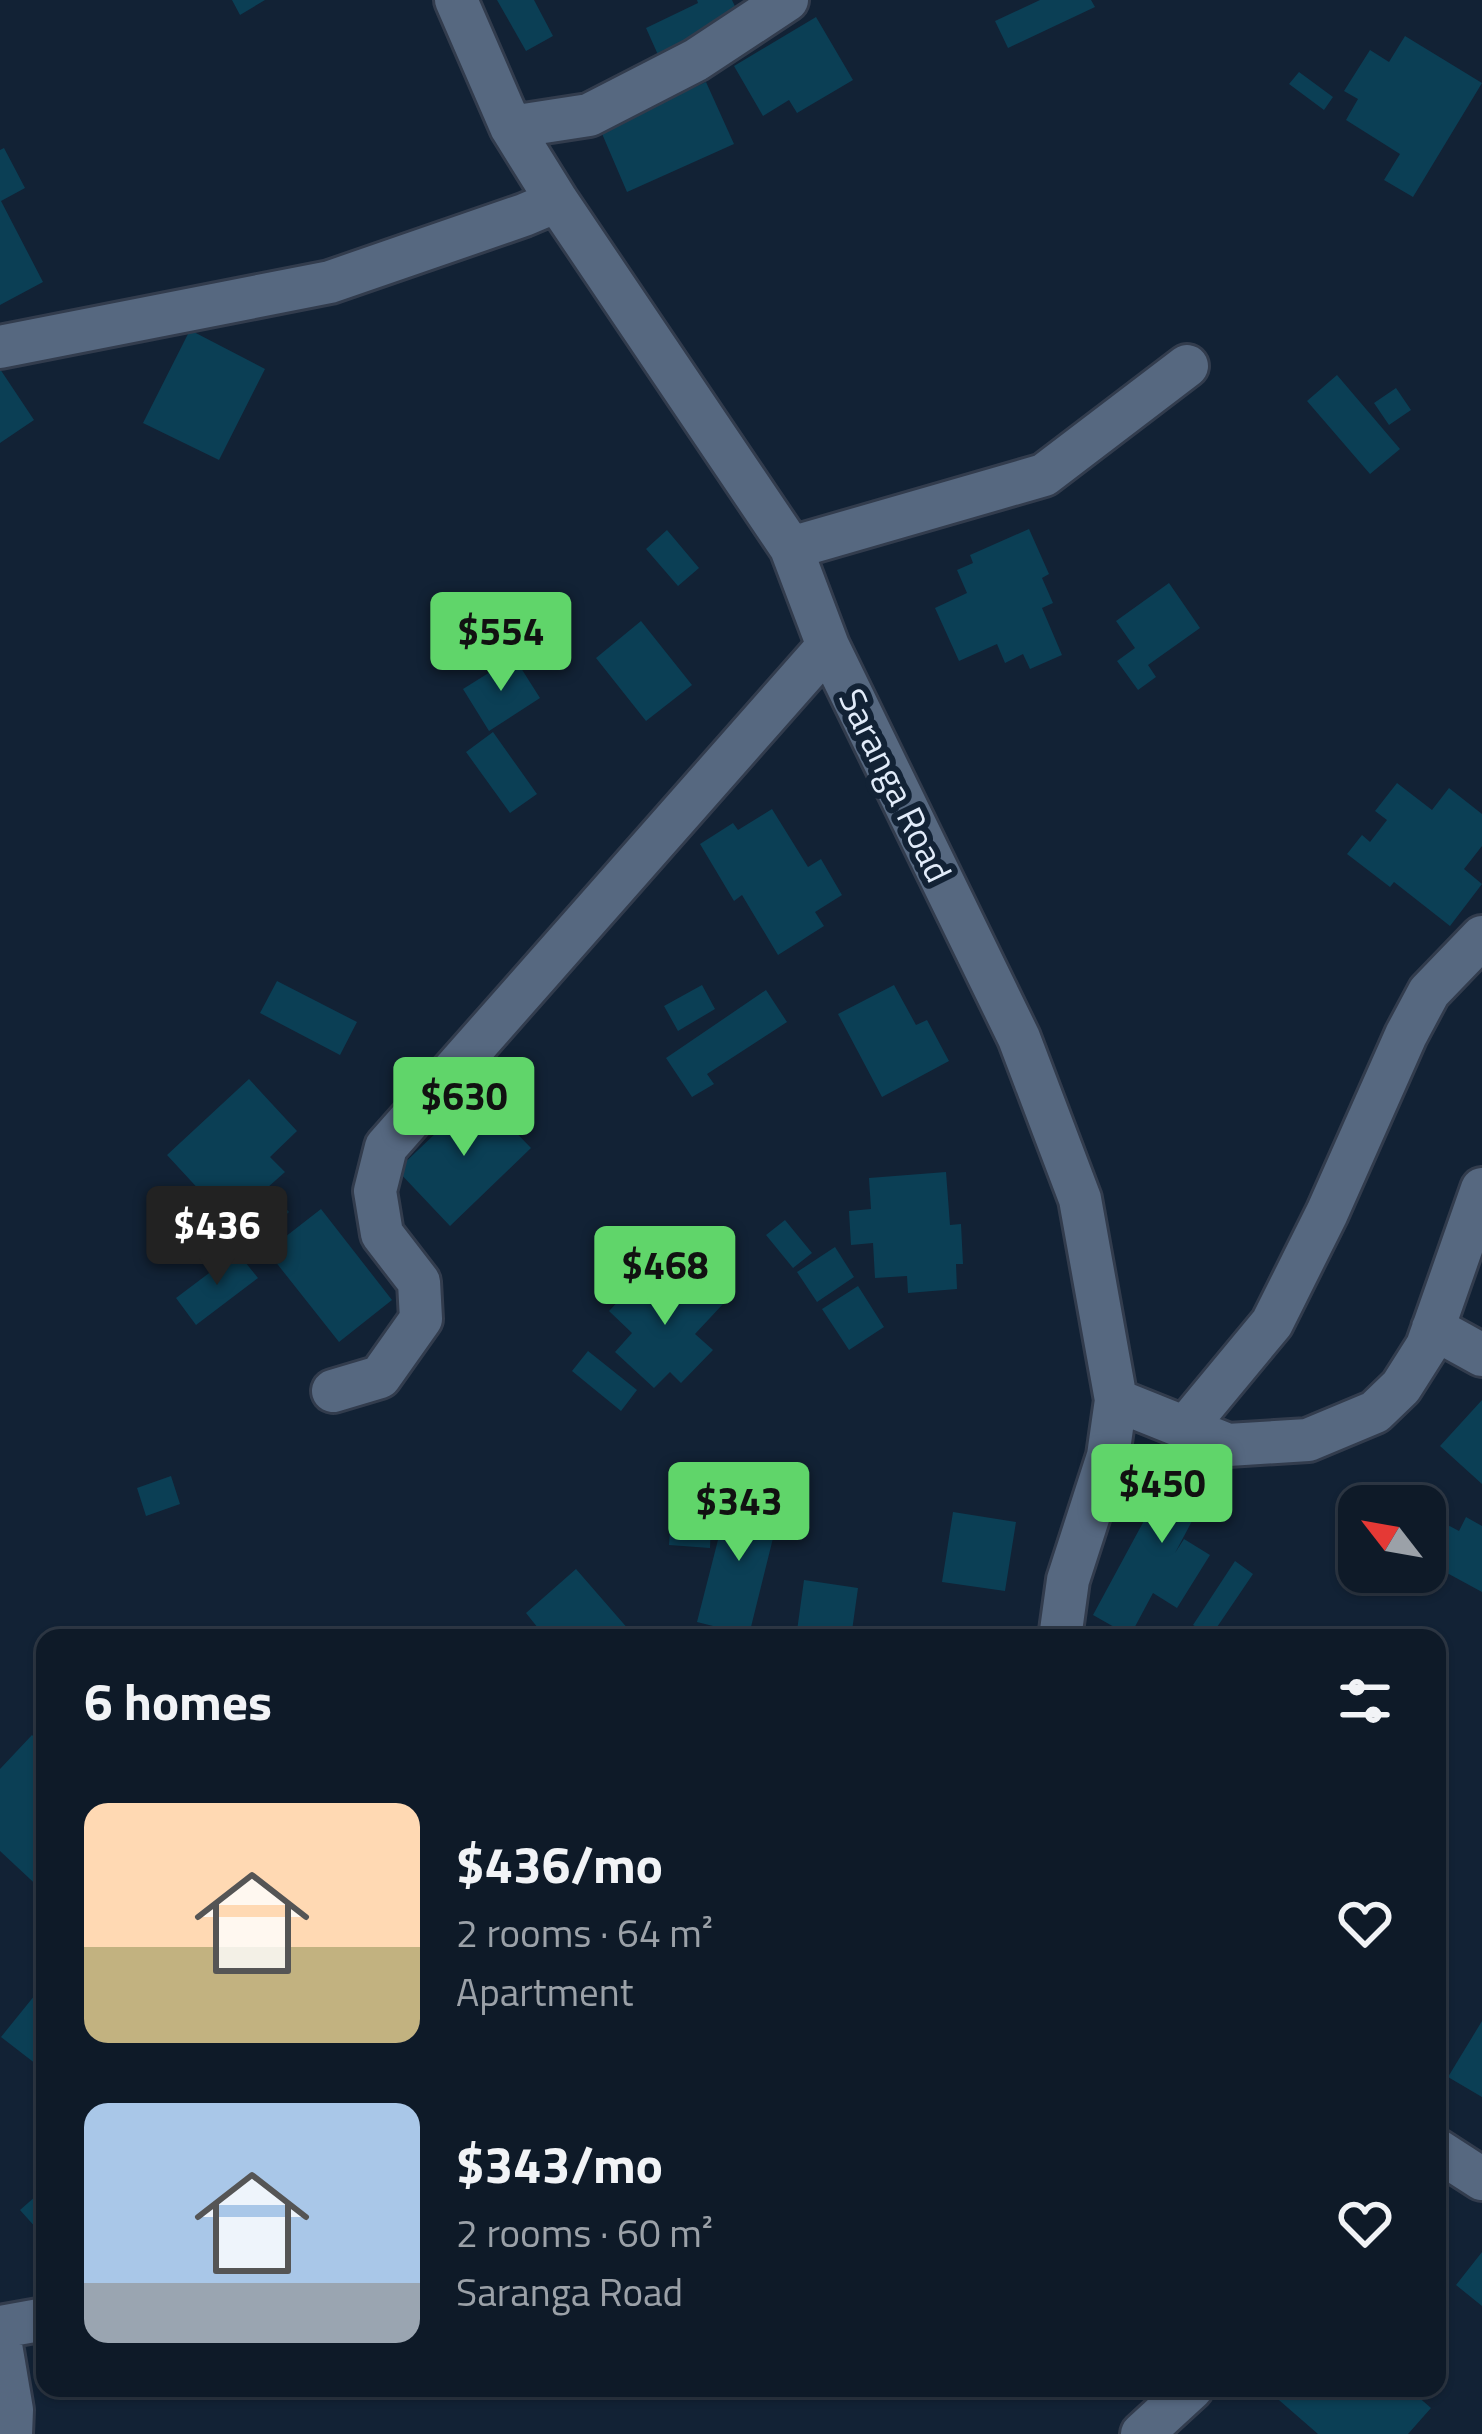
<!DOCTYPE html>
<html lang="en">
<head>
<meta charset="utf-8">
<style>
  :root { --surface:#0e1a28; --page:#1c2734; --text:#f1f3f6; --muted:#9ba1a8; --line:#2e3845; --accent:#60d56a }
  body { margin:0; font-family:"Titillium Web",sans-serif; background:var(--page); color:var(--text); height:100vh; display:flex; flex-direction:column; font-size:45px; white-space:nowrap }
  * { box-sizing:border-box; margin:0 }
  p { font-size:39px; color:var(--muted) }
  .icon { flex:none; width:66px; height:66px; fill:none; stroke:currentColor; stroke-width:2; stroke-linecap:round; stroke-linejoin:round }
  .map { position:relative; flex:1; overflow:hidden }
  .panel { position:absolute; left:36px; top:1629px; width:1410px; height:768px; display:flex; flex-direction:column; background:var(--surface); border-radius:24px; box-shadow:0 3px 9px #0004,0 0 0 3px var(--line) }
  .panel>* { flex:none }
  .needle { width:78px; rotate:301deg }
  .controls { position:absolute; left:1338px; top:1485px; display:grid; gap:24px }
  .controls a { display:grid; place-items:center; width:108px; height:108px; border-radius:24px; background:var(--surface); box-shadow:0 3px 9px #0004,0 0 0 3px var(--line); font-size:60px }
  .price { position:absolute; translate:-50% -102px; padding:0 27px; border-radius:12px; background:var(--accent); color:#111; font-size:39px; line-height:78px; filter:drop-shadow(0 3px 6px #0008) }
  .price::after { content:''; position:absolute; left:50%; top:72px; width:36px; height:27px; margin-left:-18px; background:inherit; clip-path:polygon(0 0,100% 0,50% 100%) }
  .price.selected { background:#222; color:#fff }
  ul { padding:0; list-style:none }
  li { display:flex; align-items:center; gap:36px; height:300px; padding:0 48px }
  li span { display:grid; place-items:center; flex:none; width:336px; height:240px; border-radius:24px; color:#555 }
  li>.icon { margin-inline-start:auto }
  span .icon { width:144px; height:144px; fill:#fffc; stroke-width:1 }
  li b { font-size:51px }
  h2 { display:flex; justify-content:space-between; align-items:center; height:144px; padding:0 48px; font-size:51px }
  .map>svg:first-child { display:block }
  .building { fill:#0b3f55 }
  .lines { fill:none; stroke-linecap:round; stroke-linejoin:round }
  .minor-casing { stroke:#323c4d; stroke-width:48 }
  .minor { stroke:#566880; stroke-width:42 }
  .labels { text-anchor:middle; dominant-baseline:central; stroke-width:12; stroke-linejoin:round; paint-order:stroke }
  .street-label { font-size:36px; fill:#e1ebf9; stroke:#122235 }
</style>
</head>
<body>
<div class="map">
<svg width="1482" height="2434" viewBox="0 0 1482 2434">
  <rect width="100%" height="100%" fill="#122235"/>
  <path class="building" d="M232 0H265L240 15Z
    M497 0H534L553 36 526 51Z
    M697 0H732L741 19 659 57 646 28 698 3Z
    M1040 0H1091L1095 7 1008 48 995 21Z
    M816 17 853 80 797 113 789 100 763 116 734 66Z
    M1405 36 1482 83 1413 197 1384 180 1400 154 1346 120 1358 99 1344 91 1370 50 1389 62Z
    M1299 72 1333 97 1324 110 1289 84Z
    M706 82 734 144 627 192 600 129Z
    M4 148 25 188 1 201 43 282 0 305V150Z
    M190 330 265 369 219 460 143 423Z
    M0 369 34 420 0 443Z
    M1337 375 1400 449 1370 474 1307 401Z
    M1396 388 1411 410 1389 425 1374 403Z
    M1029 529 1049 574 1042 578 1053 603 1042 608 1062 655 1030 669 1023 654 1005 663 997 644 959 661 935 608 967 593 957 570 973 563 970 555Z
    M667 530 699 568 678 586 646 549Z
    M1169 583 1200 628 1148 665 1156 677 1138 690 1117 661 1135 648 1116 621Z
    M641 621 692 685 646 721 596 658Z
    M514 657 540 698 489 731 463 689Z
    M493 732 537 794 510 813 466 752Z
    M1397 783 1432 810 1449 788 1482 814V846L1464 869 1482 884 1450 926 1394 882 1390 887 1347 854 1362 835 1370 842 1387 820 1375 811Z
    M772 809 808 867 821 859 842 895 815 912 824 926 778 955 742 895 734 901 700 844 733 823 738 830Z
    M277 981 357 1022 340 1055 260 1013Z
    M702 985 715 1009 678 1031 664 1006Z
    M894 985 916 1025 927 1020 949 1061 882 1097 838 1014Z
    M766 990 787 1022 707 1074 714 1084 692 1097 666 1058Z
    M249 1079 297 1131 270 1157 285 1172 267 1188 289 1212 251 1246 167 1155Z
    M478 1093 531 1148 450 1226 397 1170Z
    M946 1172 950 1225 961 1224 963 1264H956L957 1289 908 1293 907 1276 875 1278 873 1243 851 1245 849 1211 871 1209 869 1178Z
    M321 1209 392 1300 339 1342 267 1251Z
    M785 1220 812 1253 793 1268 766 1235Z
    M835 1247 854 1277 817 1302 797 1272Z
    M237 1252 258 1278 196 1325 176 1298Z
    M643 1275 656 1287 664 1279 680 1294 695 1278 723 1304 695 1334 713 1350 681 1383 670 1372 654 1388 615 1352 632 1333 609 1311Z
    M858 1286 884 1327 849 1350 822 1309Z
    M588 1351 637 1390 621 1411 572 1371Z
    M1482 1400V1484L1440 1446Z
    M1186 1443 1223 1463 1175 1553 1184 1539 1210 1555 1177 1608 1153 1593 1130 1636 1093 1615Z
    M171 1476 180 1504 146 1516 137 1488Z
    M730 1493 781 1506 749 1635 697 1622Z
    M672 1500 712 1502 710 1548 669 1545Z
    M953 1512 1016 1522 1005 1591 942 1582Z
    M1425 1513 1459 1531 1466 1517 1482 1526V1592L1425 1561Z
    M1235 1561 1253 1574 1211 1636 1193 1625Z
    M576 1569 636 1638H536L542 1633 526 1613Z
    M804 1580 858 1588 851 1638H796Z
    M32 1735 45 1747V1893L0 1851V1769Z
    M39 1990 45 1994V2071L1 2037Z
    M1482 2021V2097L1448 2077Z
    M45 2188V2238L20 2210Z
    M1482 2252V2306L1456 2285Z
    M1265 2388H1408L1431 2408 1408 2434H1318Z"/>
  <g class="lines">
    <g class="minor-casing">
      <path id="minor" d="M456 0 511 127 557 201 791 548 828 646 1019 1038 1080 1199 1116 1400 1108 1456 1068 1580 1060 1638
        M511 127 589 115 696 60 787 0
        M0 347 330 282 524 215 557 201
        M791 548 1044 475 1187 366
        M1433 1328 1482 1355
        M333 1391 380 1377 421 1319 419 1282 382 1234 375 1191 386 1147 828 646
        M1116 1400 1228 1445 1308 1440 1375 1412 1401 1387 1427 1346 1482 1189
        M1185 1428 1272 1323 1327 1213 1406 1035 1429 992 1482 937
        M1437 2150 1482 2179
        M0 2327 45 2319
        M0 2339 12 2410 11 2434
        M1142 2434 1192 2388"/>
    </g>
    <use href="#minor" class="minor"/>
  </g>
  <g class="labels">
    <g class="street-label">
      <text transform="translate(896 785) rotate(64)">Saranga Road</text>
    </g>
  </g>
</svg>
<div class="controls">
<a><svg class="needle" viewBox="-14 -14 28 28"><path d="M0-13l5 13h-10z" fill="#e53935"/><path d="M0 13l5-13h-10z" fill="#9ba1a8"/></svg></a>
</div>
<b class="price" style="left:501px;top:694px">$554</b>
<b class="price" style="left:464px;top:1159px">$630</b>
<b class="price selected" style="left:217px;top:1288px">$436</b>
<b class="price" style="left:665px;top:1328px">$468</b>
<b class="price" style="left:1162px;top:1546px">$450</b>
<b class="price" style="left:739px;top:1564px">$343</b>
<section class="panel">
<h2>6 homes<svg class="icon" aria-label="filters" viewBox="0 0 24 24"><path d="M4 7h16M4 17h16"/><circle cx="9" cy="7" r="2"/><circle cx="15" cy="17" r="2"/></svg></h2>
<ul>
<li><span style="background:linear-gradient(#ffd9b3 60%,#c2b280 0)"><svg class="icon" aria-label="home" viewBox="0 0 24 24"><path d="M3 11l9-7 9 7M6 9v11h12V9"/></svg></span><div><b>$436/mo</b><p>2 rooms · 64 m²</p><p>Apartment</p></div><svg class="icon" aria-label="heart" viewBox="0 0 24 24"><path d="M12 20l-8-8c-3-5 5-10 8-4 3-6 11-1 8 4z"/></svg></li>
<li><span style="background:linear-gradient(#a9c7e8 75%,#9aa5b1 0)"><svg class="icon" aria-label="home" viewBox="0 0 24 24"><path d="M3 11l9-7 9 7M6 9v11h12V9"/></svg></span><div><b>$343/mo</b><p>2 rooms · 60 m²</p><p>Saranga Road</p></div><svg class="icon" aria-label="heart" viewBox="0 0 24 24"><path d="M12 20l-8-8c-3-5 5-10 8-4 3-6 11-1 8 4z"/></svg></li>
</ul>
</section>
</div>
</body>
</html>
